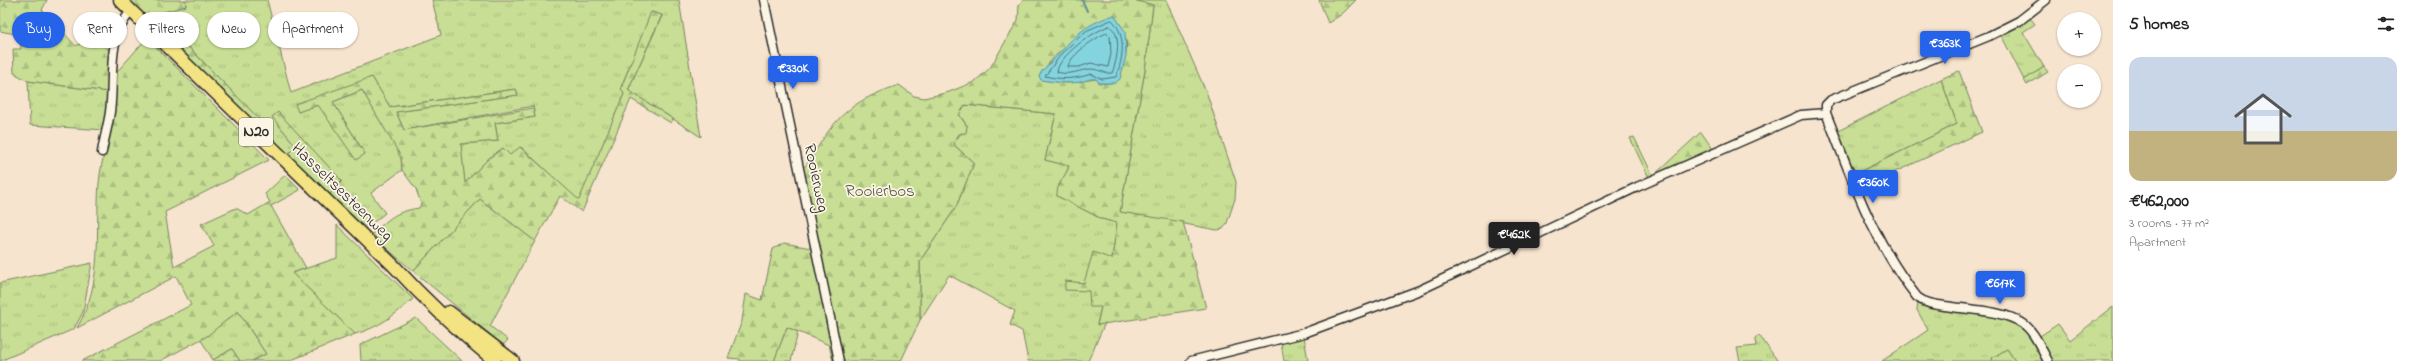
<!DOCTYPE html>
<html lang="en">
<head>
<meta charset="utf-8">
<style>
  :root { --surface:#fff; --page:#f2f2f2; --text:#222; --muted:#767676; --accent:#2563eb }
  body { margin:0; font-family:"Indie Flower",sans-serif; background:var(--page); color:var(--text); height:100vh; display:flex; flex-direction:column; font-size:15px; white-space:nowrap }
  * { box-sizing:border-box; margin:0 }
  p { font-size:13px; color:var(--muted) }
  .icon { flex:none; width:22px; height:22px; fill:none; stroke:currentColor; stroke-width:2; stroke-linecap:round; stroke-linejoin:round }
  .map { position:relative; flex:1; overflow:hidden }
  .panel { display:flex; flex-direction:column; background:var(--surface); width:300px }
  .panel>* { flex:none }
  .hud { position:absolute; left:12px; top:12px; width:380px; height:36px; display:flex; gap:8px }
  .controls { position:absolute; left:2057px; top:12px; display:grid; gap:8px }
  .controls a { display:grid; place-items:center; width:44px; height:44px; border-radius:50%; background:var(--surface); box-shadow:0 1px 3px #0004; font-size:20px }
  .price { position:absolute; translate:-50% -34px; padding:0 9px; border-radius:4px; background:var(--accent); color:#fff; font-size:13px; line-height:26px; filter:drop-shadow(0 1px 2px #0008) }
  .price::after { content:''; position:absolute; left:50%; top:24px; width:12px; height:9px; margin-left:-6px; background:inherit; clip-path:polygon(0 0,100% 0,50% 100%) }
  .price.on { background:#222; color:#fff }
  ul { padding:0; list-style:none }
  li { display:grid; align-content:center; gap:8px; height:212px; padding:0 16px }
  li span { display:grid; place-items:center; height:124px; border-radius:12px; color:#555 }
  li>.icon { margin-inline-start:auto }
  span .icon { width:72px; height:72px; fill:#fffc; stroke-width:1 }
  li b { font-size:17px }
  h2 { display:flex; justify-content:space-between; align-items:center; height:48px; padding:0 16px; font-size:17px }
  .tag { padding:0 14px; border-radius:18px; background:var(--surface); box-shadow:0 1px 3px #0004; font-size:14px; line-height:36px }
  .tag.on { background:var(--accent); color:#fff }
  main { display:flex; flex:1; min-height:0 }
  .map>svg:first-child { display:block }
  .grass { fill:url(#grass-tufts); stroke:#798460 }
  .forest { fill:url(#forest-firs); stroke:#798460; fill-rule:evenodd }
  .water { fill:#84d4df; stroke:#609097 }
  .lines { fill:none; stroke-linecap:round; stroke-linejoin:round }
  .shore { stroke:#4f6f73; stroke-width:1 }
  .stream { stroke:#609097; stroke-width:2 }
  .minor-casing { stroke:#2b2b2b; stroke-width:11 }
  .primary-casing { stroke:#2b2b2b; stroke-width:15 }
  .minor { stroke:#fcf5e5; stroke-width:8 }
  .primary { stroke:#f4e382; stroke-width:12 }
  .labels { text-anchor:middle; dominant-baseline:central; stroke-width:3.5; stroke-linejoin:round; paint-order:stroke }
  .shield { fill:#fcf5e5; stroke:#6a6863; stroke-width:1 }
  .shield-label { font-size:16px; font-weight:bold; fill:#2b2b2b }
  .street-label { font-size:17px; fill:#2b2b2b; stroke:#fcf5e5 }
  .park-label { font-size:17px; fill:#525845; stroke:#fcf5e5 }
</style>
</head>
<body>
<main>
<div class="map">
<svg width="2113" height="361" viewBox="0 0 2113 361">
  <defs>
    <pattern id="grass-tufts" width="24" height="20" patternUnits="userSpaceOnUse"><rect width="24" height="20" fill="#c7de94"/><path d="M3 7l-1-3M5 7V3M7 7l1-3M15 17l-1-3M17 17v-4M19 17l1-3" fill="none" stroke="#abbf80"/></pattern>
    <pattern id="forest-firs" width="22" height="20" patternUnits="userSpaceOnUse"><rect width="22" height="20" fill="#c7de94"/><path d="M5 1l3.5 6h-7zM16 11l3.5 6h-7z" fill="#abbf80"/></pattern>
  </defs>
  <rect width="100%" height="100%" fill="#f6e4ce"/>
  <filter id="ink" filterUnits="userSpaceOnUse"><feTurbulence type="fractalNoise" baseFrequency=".025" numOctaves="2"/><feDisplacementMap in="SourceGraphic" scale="8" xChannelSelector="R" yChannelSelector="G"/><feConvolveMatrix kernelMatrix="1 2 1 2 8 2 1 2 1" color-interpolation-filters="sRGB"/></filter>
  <g filter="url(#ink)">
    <path class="grass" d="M185 0H267L291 93 441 35 432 0H679L701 137 628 90 662 16 652 12 621 87 624 94 579 201 521 147 510 155 503 148 488 159 465 183 460 144 498 141 495 123 535 117 533 106 404 130 396 112 518 95 516 89 390 107 372 77 298 112 318 104 365 154 333 102 362 90 397 149 401 157 402 170 371 193 385 213 365 229 329 195 342 181 278 113 272 117 296 146 288 154 268 135 271 132 156 13 186 6Z
      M1133 0H1166L1207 94 1236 182 1235 199 1227 223 1223 229 1217 230 1120 212 1145 70 1153 5Z
      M2030 18 2035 24 2023 32 2044 67 2024 80 2001 35Z
      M1941 79 1957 124 1853 175 1836 132Z
      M28 81 109 92 105 130 30 125Z
      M965 105 1056 114 1045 160 1069 165C1066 177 1059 183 1057 196L1102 219 1117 223 1112 259 1084 283 1065 282 1089 291 1101 307 1097 324 1105 323 1088 361H1028L1022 331 1010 325 1015 311 949 275 920 320V261L956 207 974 163 955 146 954 142 967 126 959 114Z
      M1634 137 1654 178 1650 180 1630 138Z
      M480 199 535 241 490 326 508 340 503 345 413 271Z
      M337 225 413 299C395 315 378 328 355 334L292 273 337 258Z
      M92 263 83 312 74 329 0 361V283Z
      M1918 302C1943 314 2008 313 2025 329 2033 337 2038 351 2044 361H2015L2007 349 1992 358 1993 361H1882L1928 330 1917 310Z
      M2113 307V361H2050L2037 338 2058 324 2070 340Z
      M238 311 266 354 252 361H240L232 349 213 360 201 340Z
      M416 318 462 361H361L360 345Z
      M787 327 798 332 791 361H774Z
      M1759 335 1777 360 1778 361H1740L1737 348 1756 346 1755 339Z
      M1304 336 1308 361H1284L1281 343Z"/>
    <path class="forest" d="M0 0H47L42 10 76 46 91 38 111 51 109 92 28 81 14 73 13 49H21L20 35 0 31Z
      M129 0H185L186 6 156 14 272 132 268 135Z
      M1023 0H1133L1153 5 1145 70 1120 212 1183 222 1206 308 1097 325 1101 307H1090L1089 291 1065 290V281L1084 283 1093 252 1112 259 1117 223 1102 219 1057 196C1056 183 1066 177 1069 166L1045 160 1056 114 965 105 959 115 967 126 966 133 959 134 954 142 955 146 974 163 956 207 920 261V320L901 361H842L802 169C811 161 815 151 821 142 842 109 863 97 899 85L914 96 924 98 949 92 974 82 990 68 1018 20 1019 5ZM1114 15C1133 43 1128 53 1115 83H1100L1096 79 1067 83 1041 80C1043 55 1094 28 1114 15Z
      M1319 0H1356L1342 14 1328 23Z
      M651 12 662 15 628 90 673 119 671 123 631 99 582 212 560 196 535 241 480 199 413 271 371 235C390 218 394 212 419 208L421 204 416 189 402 170 401 157 362 90 333 102 365 154 356 160 318 105 298 112 295 104 372 77 390 107 516 89 518 95 396 112 404 130 533 108 535 117 495 123 498 141 461 144 465 183 488 159 503 148 510 155 520 147 579 200 624 94 621 88Z
      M147 38 269 160 165 212 174 267 214 246 201 224 236 208 248 215 270 202 265 194 285 175 300 190 271 206 306 268 292 273 355 334 289 361H252L266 354 238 311 207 336 160 361H82L191 305 176 276 77 328C104 281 95 235 99 183 101 159 110 136 114 112 116 100 114 87 114 75Z
      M2044 67 2048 72 2027 85 2024 80Z
      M1959 71 1982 132 1858 189 1853 175 1957 124 1941 79Z
      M278 112 342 181 329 195 288 154 296 146 272 117Z
      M1701 132 1715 152 1653 176Z
      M784 243 811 248 837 361H833L829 345 787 327 774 361H740V359L728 358 742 321 746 294 762 300 773 249Z
      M232 349 240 361H213V360Z
      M2007 349 2015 361H1993L1992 358Z"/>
    <path class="water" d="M1114 15 1125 31 1126 56 1120 79 1115 83H1099L1096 79C1090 78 1086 81 1080 82 1068 84 1054 82 1041 80L1039 76 1042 71C1070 45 1074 28 1114 15Z"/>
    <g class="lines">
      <path class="shore" d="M1112 20C1127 35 1123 59 1116 77L1102 79 1091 74C1077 79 1061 80 1045 76L1062 53 1086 31Z
        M1109 26C1123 33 1117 61 1112 73 1104 74 1099 69 1091 69 1078 70 1071 76 1057 72 1058 56 1094 31 1109 26Z
        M1107 33 1110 36 1111 54 1108 67 1091 63 1079 67H1068C1069 56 1097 36 1107 33Z"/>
      <path class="stream" d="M1082 0 1087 11"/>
      <g class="minor-casing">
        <path id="minor" d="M764 0 839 361
          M2046 0 2019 21 1989 36 1831 100 1826 105V113C1853 181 1871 238 1917 297 1927 305 1940 305 1952 307 1974 310 2003 311 2022 323 2034 330 2041 349 2048 361
          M102 152C104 139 108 126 110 112 115 76 105 42 131 11
          M1191 361 1304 333 1420 290 1637 187 1801 115 1826 113"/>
      </g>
      <g class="primary-casing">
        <path id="primary" d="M120 0 393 265C425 300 458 331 495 361
          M449 312 513 361"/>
      </g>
      <use href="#minor" class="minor"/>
      <use href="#primary" class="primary"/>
    </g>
  </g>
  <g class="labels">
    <rect class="shield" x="239" y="118" width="34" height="28" rx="3"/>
    <g class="shield-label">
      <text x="256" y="132">N20</text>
    </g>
    <g class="street-label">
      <text transform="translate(816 178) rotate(78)">Rooierweg</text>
      <text transform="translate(342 192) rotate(44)">Hasseltsesteenweg</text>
    </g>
    <g class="park-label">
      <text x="880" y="191">Rooierbos</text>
    </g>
  </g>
</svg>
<div class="controls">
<a>+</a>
<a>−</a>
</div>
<b class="price" style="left:1945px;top:65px">€363K</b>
<b class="price" style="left:793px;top:90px">€330K</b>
<b class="price" style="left:1873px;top:204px">€360K</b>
<b class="price on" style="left:1514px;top:256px">€462K</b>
<b class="price" style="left:2000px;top:305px">€617K</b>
<div class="hud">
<a class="tag on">Buy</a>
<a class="tag">Rent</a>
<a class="tag">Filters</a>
<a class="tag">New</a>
<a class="tag">Apartment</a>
</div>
</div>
<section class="panel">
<h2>5 homes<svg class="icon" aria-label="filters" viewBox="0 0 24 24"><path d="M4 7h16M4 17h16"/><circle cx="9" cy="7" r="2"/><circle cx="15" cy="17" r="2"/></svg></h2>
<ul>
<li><span style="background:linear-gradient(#c9d6e8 60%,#c2b280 0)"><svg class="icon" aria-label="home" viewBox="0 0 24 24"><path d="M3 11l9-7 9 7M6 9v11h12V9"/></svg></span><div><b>€462,000</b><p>3 rooms · 77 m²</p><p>Apartment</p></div></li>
</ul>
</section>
</main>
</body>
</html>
